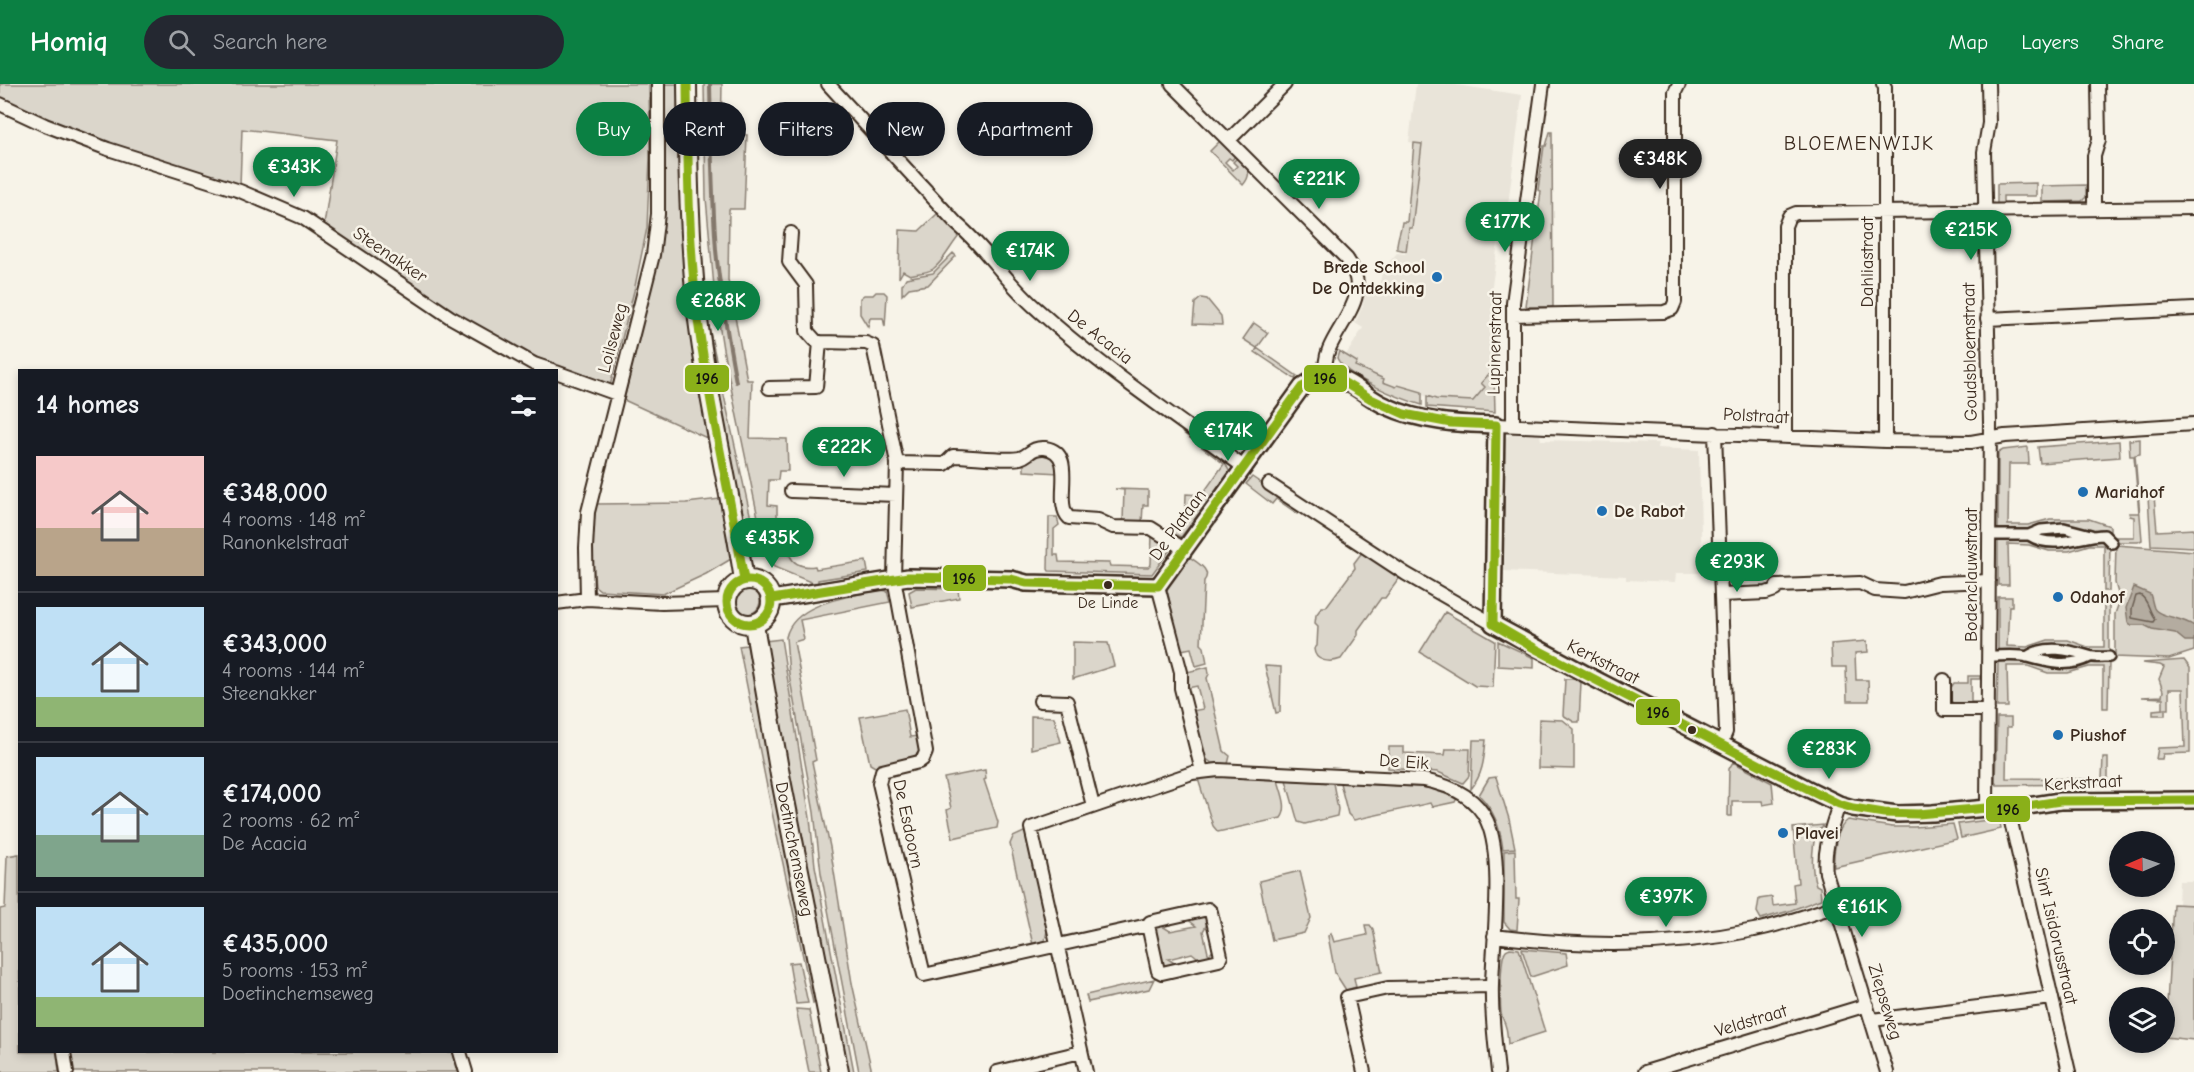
<!DOCTYPE html>
<html lang="en">
<head>
<meta charset="utf-8">
<style>
  :root { --surface:#171b24; --page:#242831; --text:#f1f3f6; --muted:#9ea1a6; --line:#363941; --accent:#0b8043 }
  body { margin:0; font-family:"Comic Neue",sans-serif; background:var(--page); color:var(--text); height:100vh; display:flex; flex-direction:column; font-size:22px; white-space:nowrap }
  * { box-sizing:border-box; margin:0 }
  p { font-size:20px; color:var(--muted) }
  .icon { flex:none; width:33px; height:33px; fill:none; stroke:currentColor; stroke-width:2; stroke-linecap:round; stroke-linejoin:round }
  .map { position:relative; flex:1; overflow:hidden }
  .details { position:absolute; left:18px; top:285px; width:540px; height:684px; display:flex; flex-direction:column; background:var(--surface); border-radius:0px; box-shadow:0 3px 9px #0003 }
  .details>* { flex:none }
  .banner { position:absolute; left:576px; top:18px; width:570px; height:54px; display:flex; gap:12px }
  .needle { width:39px; rotate:268deg }
  .controls { position:absolute; left:2109px; top:747px; display:grid; gap:12px }
  .controls a { display:grid; place-items:center; width:66px; height:66px; border-radius:50%; background:var(--surface); box-shadow:0 3px 9px #0003; font-size:30px }
  .price { position:absolute; translate:-50% -51px; padding:0 14px; border-radius:21px; background:var(--accent); color:#fff; font-size:20px; line-height:39px; filter:drop-shadow(0 2px 3px #0008) }
  .price::after { content:''; position:absolute; left:50%; top:36px; width:18px; height:14px; margin-left:-9px; background:inherit; clip-path:polygon(0 0,100% 0,50% 100%) }
  .price.active { background:#222; color:#fff }
  ul { padding:0; list-style:none }
  li { display:flex; align-items:center; gap:18px; height:150px; padding:0 18px }
  li+li { border-top:2px solid var(--line) }
  li span { display:grid; place-items:center; flex:none; width:168px; height:120px; border-radius:0px; color:#555 }
  li>.icon { margin-inline-start:auto }
  span .icon { width:72px; height:72px; fill:#fffc; stroke-width:1 }
  li b { font-size:26px }
  h2 { display:flex; justify-content:space-between; align-items:center; height:72px; padding:0 18px; font-size:26px }
  .chip { padding:0 21px; border-radius:27px; background:var(--surface); box-shadow:0 3px 9px #0003; font-size:21px; line-height:54px }
  .chip.active { background:var(--accent); color:#fff }
  header { display:flex; align-items:center; gap:36px; box-sizing:border-box; height:84px; padding:0 30px; background:var(--accent); color:#fff }
  header strong { font-size:28px }
  nav { display:flex; gap:33px; margin-inline-start:auto; font-size:21px }
  .search { width:420px; height:54px; background:var(--page); display:flex; align-items:center; gap:15px; box-sizing:border-box; padding:0 21px; border-radius:33px; color:var(--muted); font-size:22px }
  .map>svg:first-child { display:block }
  .built { fill:#e9e4d9 }
  .green { fill:#dbd6cb; stroke:#8b8074; stroke-width:1.5 }
  .water { fill:#b4aca0; stroke:#84786c; stroke-width:1.5 }
  .lines { fill:none; stroke-linecap:round; stroke-linejoin:round }
  .shore { stroke:#6b5e52; stroke-width:1.5 }
  .stream { stroke:#84786c; stroke-width:4 }
  .pedestrian-casing { stroke:#3b2a1e; stroke-width:14 }
  .minor-casing { stroke:#3b2a1e; stroke-width:16 }
  .tertiary-casing { stroke:#3b2a1e; stroke-width:20 }
  .secondary-casing { stroke:#3b2a1e; stroke-width:22 }
  .pedestrian { stroke:#f7f3e8; stroke-width:9 }
  .minor { stroke:#f7f3e8; stroke-width:12 }
  .tertiary { stroke:#f7f3e8; stroke-width:15 }
  .secondary { stroke:#f7f3e8; stroke-width:18 }
  .bus-1-casing { stroke:#f7f3e8; stroke-width:14 }
  .bus-1 { stroke:#8ab019; stroke-width:9 }
  .poi-dot { fill:#1f6fb2; stroke:#f7f3e8; stroke-width:2 }
  .bus-dot { fill:#3b2a1e; stroke:#f7f3e8; stroke-width:2 }
  .labels { text-anchor:middle; dominant-baseline:central; stroke-width:5; stroke-linejoin:round; paint-order:stroke }
  .bus-label { font-size:16px; fill:#3b2a1e; stroke:#f7f3e8 }
  .street-label { font-size:18px; fill:#3b2a1e; stroke:#f7f3e8 }
  .poi-label { font-size:18px; font-weight:bold; fill:#3b2a1e; stroke:#f7f3e8; text-anchor:start }
  .neighbourhood-label { font-size:20px; letter-spacing:1.5px; fill:#3b2a1e; stroke:#f7f3e8 }
  .line-badge { stroke:#f7f3e8; stroke-width:2 }
  .pale-badge-label { font-size:16px; text-anchor:middle; font-weight:bold; fill:#111 }
</style>
</head>
<body>
<header>
<strong>Homiq</strong>
<div class="search"><svg class="icon" aria-label="search" viewBox="0 0 24 24"><circle cx="10" cy="10" r="6"/><path d="M15 15l6 6"/></svg>Search here</div>
<nav><a>Map</a><a>Layers</a><a>Share</a></nav>
</header>
<div class="map">
<svg width="2194" height="988" viewBox="0 0 2194 988">
  <rect width="100%" height="100%" fill="#f7f3e8"/>
  <filter id="ink" filterUnits="userSpaceOnUse"><feTurbulence type="fractalNoise" baseFrequency=".0167" numOctaves="2"/><feDisplacementMap in="SourceGraphic" scale="12" xChannelSelector="R" yChannelSelector="G"/><feConvolveMatrix kernelMatrix="1 2 1 2 8 2 1 2 1" color-interpolation-filters="sRGB"/></filter>
  <g filter="url(#ink)">
    <path class="built" d="M1416 0H1450L1522 11 1508 121 1503 122 1491 209H1494V291H1487L1485 302 1473 317 1436 315 1422 311 1398 301 1396 304 1383 298V295L1355 282 1356 278 1346 271 1363 244 1355 239 1363 221 1366 200 1380 201 1382 186 1397 169 1405 170 1409 144H1412L1422 60 1409 58Z
      M1513 350 1540 351 1541 356 1658 359 1657 364 1699 366 1702 489H1676L1675 498 1626 496V492L1503 487 1504 358 1507 352Z
      M2179 797H2194V821H2178Z"/>
    <path class="green" d="M0 0H649L650 73 647 144 634 207 610 302C568 286 527 271 488 250 431 217 379 177 324 141L337 56 242 45 240 102C159 76 77 52 0 16Z
      M663 0H680L709 355 624 316 661 151 665 87Z
      M704 0H722L721 50 747 51 744 125H729L728 196 747 296H752L750 354 787 355 788 387H779L778 396H769L768 421 777 422V433L785 434C786 456 783 487 815 482L816 485 866 477 868 488 818 496V499H813L774 483 766 472 723 265 715 214 706 114Z
      M1550 48H1552L1553 223H1529L1526 222 1541 107 1538 106 1544 62H1546Z
      M1221 56 1236 71 1232 76 1229 74 1225 78 1233 86 1237 82 1233 78 1238 73C1248 83 1253 90 1243 101L1210 67Z
      M1414 59 1422 60 1412 144H1409L1406 167 1397 165C1396 157 1401 147 1402 138H1407Z
      M2036 99V112H2003V123H1997V100Z
      M2086 101V113L2082 117 2042 118V102Z
      M937 130 960 151C950 162 945 176 933 185 927 189 916 189 910 191L903 187 899 194 900 146 919 147Z
      M953 169 956 172 928 201 909 204 902 211V201L906 194 933 189Z
      M876 208H884L887 211 885 243 883 234H870L868 243 860 230V214L864 211H873Z
      M1201 214 1207 215 1221 232 1222 241 1193 240 1195 219Z
      M703 216 759 471 749 472 716 311Z
      M1254 239 1268 249 1257 264 1297 292 1295 295 1255 268 1257 264 1243 255Z
      M1339 267 1357 278 1355 282 1384 295 1383 298 1396 303 1398 301 1422 308V321C1402 315 1345 293 1337 274Z
      M1488 291H1494L1495 328 1427 323V312L1436 315 1473 317 1485 303 1481 299Z
      M1186 347 1223 374 1230 389 1181 453 1161 444H1170L1171 441H1185L1186 410 1202 411 1224 380 1182 348Z
      M2140 355V370L2135 371 2142 456 2138 458H2114L2113 453H2134V433L2130 432 2129 429H2139L2134 372H2130L2129 356Z
      M2119 357 2120 373 2040 379 2038 363Z
      M2028 363 2029 380H2009L2008 441H2028L2050 435H2089L2110 442V447L1998 446V369L2003 366Z
      M1048 369 1053 372 1059 389 1024 387V378L1032 370Z
      M1252 393 1301 426 1298 430 1276 415 1272 420 1246 400Z
      M1115 405 1148 406V421H1143L1142 439 1123 438 1124 406Z
      M2148 412H2154L2157 447 2194 445V463L2151 461Z
      M720 415 731 475 706 490 663 510 600 506 595 502 591 455 596 420 686 419Z
      M1049 433H1057L1059 441 1054 445V471H1058L1059 478 1109 479 1110 482 1148 483 1151 480 1152 450 1159 454 1169 467 1152 490 1049 487 1048 485Z
      M1998 456H2105L2110 461 2109 507H2104V461H2089L2069 467H2049L2029 461 2008 460 2009 501H1998Z
      M2116 461 2194 467V567L2169 575 2115 573V530L2120 516 2115 499Z
      M1363 467 1401 492 1385 514H1381L1358 546V551L1341 575C1330 579 1315 578 1314 565L1317 562 1318 542 1315 539 1316 531 1322 523H1326L1355 484 1354 479Z
      M1188 472C1196 478 1213 486 1204 497L1201 560 1204 563 1207 579 1196 582 1191 564 1181 566 1167 506V502Z
      M916 504 958 505 959 514 912 523 909 508Z
      M734 517a13 13 0 1 1 26 0a13 13 0 1 1-26 0Z
      M880 506 887 507 890 518 800 536 804 555 794 558 816 676 812 678 830 763 852 899 872 988H859L821 789 814 728 789 590 786 553C794 518 852 512 880 506Z
      M1998 513H2012V522H2009L2007 562 2027 563 2048 556H2068L2088 563H2104V517H2109V569L1998 567Z
      M1445 528 1495 557 1493 603 1475 602 1420 568Z
      M781 555 810 734 815 782 854 988H846L790 704 765 557Z
      M1498 557 1534 574V584L1498 582Z
      M1867 557 1868 568 1855 569 1856 596H1868L1869 617H1847L1846 583H1832L1831 560Z
      M1073 558 1108 559 1114 582 1073 595Z
      M747 561 820 915 813 919 773 733 739 562Z
      M2184 576 2190 584V669L2163 670 2162 675H2156L2158 664 2185 663 2183 605H2169V625H2165V631H2153V626L2163 625V614L2142 613 2162 612 2163 607 2159 595 2164 583 2160 581 2142 579Z
      M1998 577 2109 578 2108 624H2103V583H2089L2068 589H2048L2028 582H2007L2008 623H1997Z
      M1265 582 1281 583 1280 628 1276 629Z
      M1208 583 1209 590 1207 594 1224 667 1230 672 1228 680 1212 679 1205 674 1192 627 1203 625 1197 602 1187 604V588Z
      M1968 592H1980V595H1971V618H1980L1979 621H1955L1949 615 1950 605 1954 599H1968Z
      M1565 595H1573L1581 598 1579 638H1574L1563 631Z
      M905 625 910 653 919 652V668L911 674 875 683 870 680 860 633Z
      M1031 632 1054 633 1061 658 1031 665Z
      M1997 634H2011V643H2007L2006 694 2102 695 2103 674H2108V700L1997 701 1995 698Z
      M1539 635 1563 636 1574 645V685L1538 684Z
      M1473 656H1486C1484 675 1483 690 1471 705Z
      M1389 663H1404V669L1445 671 1446 665H1470L1469 692 1463 699 1438 688 1388 684Z
      M1733 678 1772 699 1774 719 1763 721 1762 717H1732V732H1728L1729 685Z
      M985 686 986 695 984 696 998 738 997 744 953 754 947 726 951 724 944 694Z
      M1219 693 1278 696C1281 708 1289 724 1281 734L1218 748 1213 742 1198 695Z
      M1496 693 1509 735 1515 764 1503 765C1500 743 1494 726 1479 711L1489 694Z
      M1286 696 1333 699 1338 725 1337 732 1305 740 1298 738Z
      M1340 699 1421 703 1432 705 1457 714 1455 718 1432 723 1430 719 1354 736 1348 730Z
      M1995 735 2000 738 2001 745 1961 754 1958 740Z
      M1848 736 1892 743H1914L1953 740 1957 755 1834 783C1833 769 1836 744 1848 736Z
      M1823 741 1822 744 1816 747C1812 765 1810 783 1816 801L1820 803 1821 815 1789 827 1761 835 1757 828 1759 815 1772 813 1773 822 1795 819 1793 800 1798 799 1793 744Z
      M1026 747 1048 843 1045 856 1033 861 1010 760 1013 753Z
      M1515 766 1516 815H1519L1517 846 1510 845 1504 838V767Z
      M19 770 20 968H57L59 988H0V825L5 824 7 772Z
      M1300 787 1311 834 1304 849 1272 856 1259 797Z
      M2173 820 2194 821V956L2165 953Z
      M1202 832 1208 833 1210 835 1203 847 1208 869 1210 870 1216 863 1214 873 1202 877 1192 869 1168 875 1179 882 1163 883 1153 842 1159 840 1170 847 1196 842 1186 834Z
      M1365 841H1370L1373 845 1382 888 1354 894 1356 903 1346 906 1335 889 1328 852 1331 849 1334 858 1367 851Z
      M1510 864 1519 865 1545 948 1508 960C1507 947 1507 944 1502 933 1499 926 1501 877 1504 870 1506 865 1506 866 1510 864Z
      M1522 865 1566 869 1568 881 1531 893Z
      M799 878 808 919 796 920 789 879Z
      M1154 895 1149 905 1088 918 1086 911Z
      M796 925 809 926 821 988H809Z
      M69 968H453L458 988H72Z"/>
    <path class="water" d="M2134 503 2150 510C2152 515 2152 519 2154 524 2158 533 2183 533 2194 542V557H2185L2175 549 2152 545 2144 541H2131L2128 538 2126 524Z"/>
    <g class="lines">
      <path class="shore" d="M2140 511C2149 516 2148 527 2155 535L2153 538 2132 534V525L2136 512Z"/>
      <path class="stream" d="M710 0C711 55 712 111 716 166 720 210 728 254 736 298"/>
      <g class="pedestrian-casing">
        <path id="pedestrian" d="M1989 451H2029L2041 446 2064 444 2091 451
          M2029 451C2054 467 2079 451 2104 451L2112 459
          M1989 572C2001 572 2017 570 2028 573 2049 579 2069 584 2090 573
          M2027 573C2045 560 2070 566 2089 572 2095 574 2102 573 2109 573"/>
      </g>
      <g class="minor-casing">
        <path id="minor" d="M828 0 957 140C988 166 1007 200 1038 226 1102 284 1175 332 1245 384
          M1172 0 1347 175C1373 210 1342 234 1329 265 1325 274 1325 283 1325 293
          M1883 0 1885 3V357
          M0 20 45 41 108 65 240 107 303 134 450 233 534 280 552 286
          M1229 56 1285 0
          M2094 124V72L2099 56 2098 0
          M791 149 789 178 806 201 807 247 815 256 820 258 866 259 873 262 897 379 894 494 926 668 923 675 919 678 882 687 879 699 924 891 1148 841 1150 838 1208 825 1211 828 1221 872 1219 876 1162 889 1158 887 1148 841
          M1513 231 1664 228 1672 225 1675 218V8L1679 0
          M1987 235 2194 225
          M556 288 617 310
          M769 304 816 303 820 258
          M1496 341 1885 357 1971 358 2005 352 2194 340
          M1513 341V219L1543 0
          M1715 349 1726 648 1721 660
          M1785 353V142L1789 132 1796 129 2194 124
          M897 379 945 380 953 372C970 372 1005 377 1020 374 1030 371 1031 363 1045 364 1079 369 1052 418 1069 434L1098 436 1113 443 1151 444 1184 465
          M1269 400 1406 490 1493 540
          M791 407 896 411
          M1158 502 1181 588V604L1202 687
          M1722 511 1766 509 1775 506 1777 502 1860 499 1875 506 1904 508 1940 499 1989 497
          M587 515 586 464 588 428 653 171 658 130V0
          M556 519 587 515 662 519 726 517
          M1944 596V626H1988
          M1040 617 1067 618 1093 722
          M1839 720C1832 743 1823 765 1826 789L1887 988
          M1987 724 1990 338 1984 68 1989 39 1988 0
          M2008 725 2069 988
          M1494 852C1582 863 1667 864 1754 846 1782 841 1809 830 1837 822
          M1872 936 2052 914
          M64 968 67 988
          M460 968 466 988
          M997 988 1081 968
          M1086 988 1031 744 1192 689 1218 686 1424 696C1448 701 1476 712 1487 737 1504 774 1493 858 1492 901 1491 930 1495 959 1498 988
          M1364 988 1347 913 1388 904 1492 902
          M1645 988 1867 921"/>
      </g>
      <g class="tertiary-casing">
        <path id="tertiary" d="M772 515 908 493 1011 495 1026 499 1158 502 1302 303C1311 296 1321 292 1333 293 1349 295 1369 315 1386 322 1420 338 1458 340 1496 341L1493 540 1593 594 1806 704 1839 720 1853 724 1897 730 1933 729 1987 724 2008 725 2060 717 2194 716"/>
      </g>
      <g class="secondary-casing">
        <g id="secondary">
          <path d="M687 0C688 79 689 158 698 236 709 324 731 409 744 496"/>
          <circle cx="749" cy="518" r="22"/>
          <path id="s1" d="M754 541 780 691 839 988"/>
        </g>
      </g>
      <use href="#pedestrian" class="pedestrian"/>
      <use href="#minor" class="minor"/>
      <use href="#tertiary" class="tertiary"/>
      <use href="#secondary" class="secondary"/>
      <g class="bus-1-casing">
        <path id="bus-1" d="M687 0C688 79 688 158 698 236 709 323 730 409 744 496
          M727 518a22 22 0 1 1 44 0a22 22 0 1 1-44 0Z
          M1158 502 1302 303 1318 295 1335 293 1371 315 1404 330 1451 339 1496 341
          M772 515 908 493 1011 495 1026 499 1158 502
          M1493 540 1536 565 1768 685 1839 720 1853 724 1884 729 1918 730 1987 724 2008 725 2060 717 2194 716
          M1493 540 1496 341"/>
      </g>
      <use href="#bus-1" class="bus-1"/>
    </g>
  </g>
  <g class="poi-dot">
    <circle cx="1437" cy="193" r="6"/>
    <circle cx="2083" cy="408" r="6"/>
    <circle cx="1602" cy="427" r="6"/>
    <circle cx="2058" cy="513" r="6"/>
    <circle cx="2058" cy="651" r="6"/>
    <circle cx="1783" cy="749" r="6"/>
  </g>
  <g class="bus-dot">
    <circle cx="1108" cy="501" r="5"/>
    <circle cx="1692" cy="646" r="5"/>
  </g>
  <g class="labels">
    <g class="bus-label">
      <text x="1108" y="519">De Linde</text>
    </g>
    <g class="street-label">
      <text transform="translate(390 171) rotate(34)">Steenakker</text>
      <text transform="translate(1867 178) rotate(-90)">Dahliastraat</text>
      <text transform="translate(1100 253) rotate(38)">De Acacia</text>
      <text transform="translate(613 254) rotate(-75)">Loilseweg</text>
      <text transform="translate(1495 259) rotate(-89)">Lupinenstraat</text>
      <text transform="translate(1970 268) rotate(-91)">Goudsbloemstraat</text>
      <text transform="translate(1756 332) rotate(3)">Polstraat</text>
      <text transform="translate(1178 441) rotate(-54)">De Plataan</text>
      <text transform="translate(1971 491) rotate(-90)">Bodenclauwstraat</text>
      <text transform="translate(1603 578) rotate(27)">Kerkstraat</text>
      <text transform="translate(1404 678) rotate(4)">De Eik</text>
      <text transform="translate(2083 699) rotate(-3)">Kerkstraat</text>
      <text transform="translate(908 740) rotate(78)">De Esdoorn</text>
      <text stroke="none"><textPath href="#s1" startOffset="228">Doetinchemseweg</textPath></text>
      <text transform="translate(2056 852) rotate(77)">Sint Isidorusstraat</text>
      <text transform="translate(1885 918) rotate(73)">Ziepseweg</text>
      <text transform="translate(1751 937) rotate(-17)">Veldstraat</text>
    </g>
    <g class="poi-label">
      <text x="1425" y="183" text-anchor="end">Brede School<tspan x="1425" dy="21">De Ontdekking</tspan></text>
      <text x="2095" y="408">Mariahof</text>
      <text x="1614" y="427">De Rabot</text>
      <text x="2070" y="513">Odahof</text>
      <text x="2070" y="651">Piushof</text>
      <text x="1795" y="749">Plavei</text>
    </g>
    <g class="neighbourhood-label">
      <text x="1859" y="59">BLOEMENWIJK</text>
    </g>
  </g>
  <g class="line-badge">
    <rect x="1303" y="280" width="45" height="29" rx="6" fill="#8ab019"/>
    <rect x="684" y="280" width="46" height="29" rx="6" fill="#8ab019"/>
    <rect x="942" y="480" width="45" height="28" rx="6" fill="#8ab019"/>
    <rect x="1635" y="614" width="46" height="28" rx="6" fill="#8ab019"/>
    <rect x="1985" y="711" width="46" height="28" rx="6" fill="#8ab019"/>
  </g>
  <g class="pale-badge-label">
    <text x="1325" y="300">196</text>
    <text x="707" y="300">196</text>
    <text x="964" y="500">196</text>
    <text x="1658" y="634">196</text>
    <text x="2008" y="731">196</text>
  </g>
</svg>
<div class="controls">
<a><svg class="needle" viewBox="-14 -14 28 28"><path d="M0-13l5 13h-10z" fill="#e53935"/><path d="M0 13l5-13h-10z" fill="#9ea1a6"/></svg></a>
<a><svg class="icon" aria-label="locate" viewBox="0 0 24 24"><circle cx="12" cy="12" r="6"/><path d="M12 2v4M12 18v4M2 12h4M18 12h4"/></svg></a>
<a><svg class="icon" aria-label="layers" viewBox="0 0 24 24"><path d="M12 4l9 5-9 5-9-5zM3 14l9 5 9-5"/></svg></a>
</div>
<b class="price active" style="left:1660px;top:106px">€348K</b>
<b class="price" style="left:294px;top:114px">€343K</b>
<b class="price" style="left:1319px;top:126px">€221K</b>
<b class="price" style="left:1505px;top:169px">€177K</b>
<b class="price" style="left:1971px;top:177px">€215K</b>
<b class="price" style="left:1030px;top:198px">€174K</b>
<b class="price" style="left:718px;top:248px">€268K</b>
<b class="price" style="left:1228px;top:378px">€174K</b>
<b class="price" style="left:844px;top:394px">€222K</b>
<b class="price" style="left:772px;top:485px">€435K</b>
<b class="price" style="left:1737px;top:509px">€293K</b>
<b class="price" style="left:1829px;top:696px">€283K</b>
<b class="price" style="left:1666px;top:844px">€397K</b>
<b class="price" style="left:1862px;top:854px">€161K</b>
<div class="banner">
<a class="chip active">Buy</a>
<a class="chip">Rent</a>
<a class="chip">Filters</a>
<a class="chip">New</a>
<a class="chip">Apartment</a>
</div>
<section class="details">
<h2>14 homes<svg class="icon" aria-label="filters" viewBox="0 0 24 24"><path d="M4 7h16M4 17h16"/><circle cx="9" cy="7" r="2"/><circle cx="15" cy="17" r="2"/></svg></h2>
<ul>
<li><span style="background:linear-gradient(#f6c9c9 60%,#b9a48a 0)"><svg class="icon" aria-label="home" viewBox="0 0 24 24"><path d="M3 11l9-7 9 7M6 9v11h12V9"/></svg></span><div><b>€348,000</b><p>4 rooms · 148 m²</p><p>Ranonkelstraat</p></div></li>
<li><span style="background:linear-gradient(#bfe0f5 75%,#8fb573 0)"><svg class="icon" aria-label="home" viewBox="0 0 24 24"><path d="M3 11l9-7 9 7M6 9v11h12V9"/></svg></span><div><b>€343,000</b><p>4 rooms · 144 m²</p><p>Steenakker</p></div></li>
<li><span style="background:linear-gradient(#bfe0f5 65%,#7fa58c 0)"><svg class="icon" aria-label="home" viewBox="0 0 24 24"><path d="M3 11l9-7 9 7M6 9v11h12V9"/></svg></span><div><b>€174,000</b><p>2 rooms · 62 m²</p><p>De Acacia</p></div></li>
<li><span style="background:linear-gradient(#bfe0f5 75%,#8fb573 0)"><svg class="icon" aria-label="home" viewBox="0 0 24 24"><path d="M3 11l9-7 9 7M6 9v11h12V9"/></svg></span><div><b>€435,000</b><p>5 rooms · 153 m²</p><p>Doetinchemseweg</p></div></li>
</ul>
</section>
</div>
</body>
</html>
